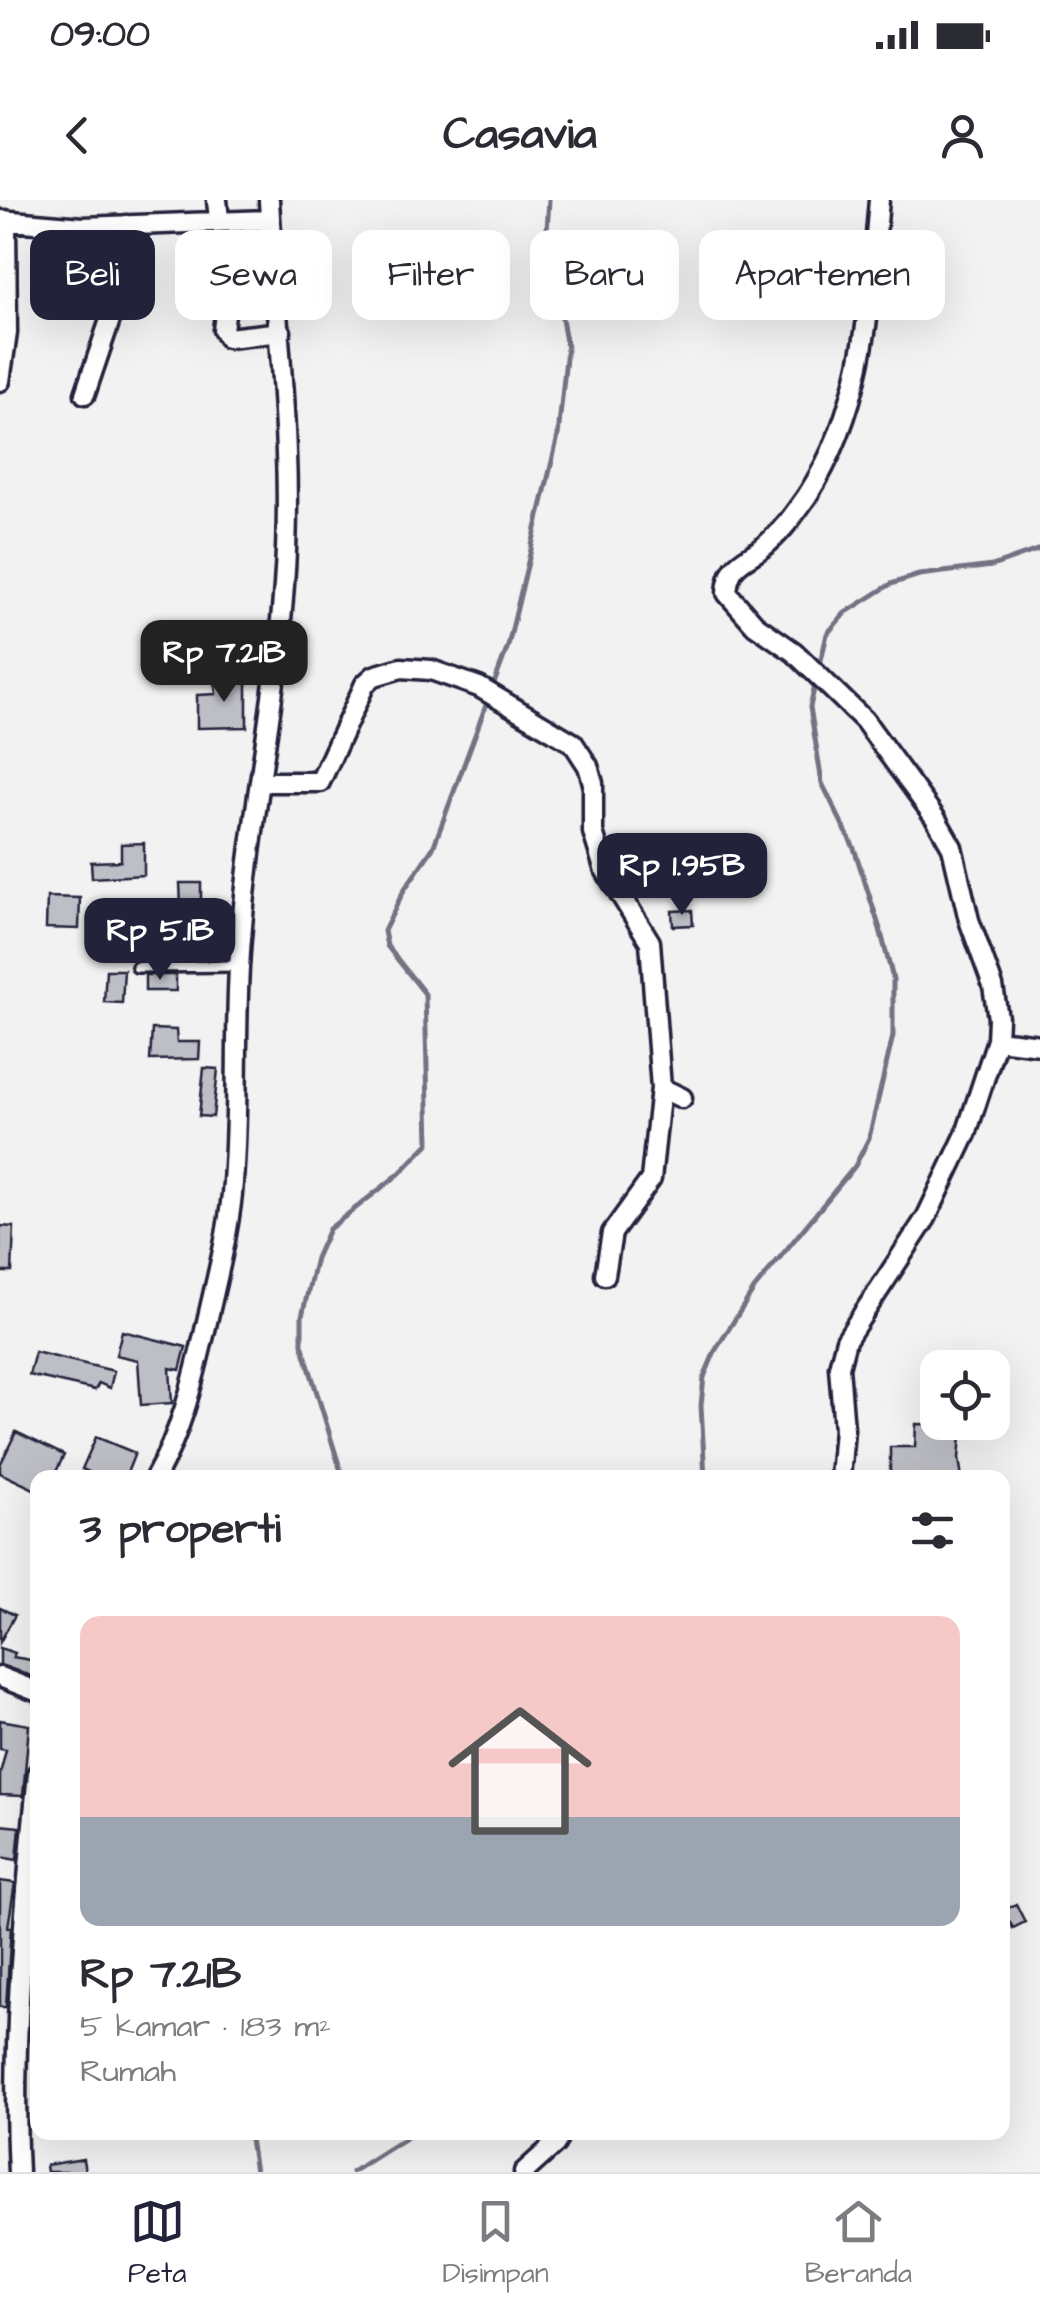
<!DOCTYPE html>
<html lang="id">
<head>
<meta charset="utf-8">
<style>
  :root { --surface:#fff; --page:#f2f2f3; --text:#2b2b33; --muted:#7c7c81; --line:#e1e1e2; --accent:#22223b }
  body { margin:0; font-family:"Architects Daughter",sans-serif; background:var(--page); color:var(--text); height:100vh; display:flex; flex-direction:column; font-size:38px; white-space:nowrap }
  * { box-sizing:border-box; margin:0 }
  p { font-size:32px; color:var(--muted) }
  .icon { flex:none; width:55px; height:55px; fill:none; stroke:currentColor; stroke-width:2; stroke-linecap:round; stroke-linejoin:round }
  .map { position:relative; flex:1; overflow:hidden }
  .side { position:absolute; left:30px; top:1270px; width:980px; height:670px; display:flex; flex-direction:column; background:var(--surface); border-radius:20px; box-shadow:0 10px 40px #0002 }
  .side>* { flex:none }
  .guide { position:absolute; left:30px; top:30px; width:980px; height:90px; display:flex; gap:20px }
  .fabs { position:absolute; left:920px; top:1150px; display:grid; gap:20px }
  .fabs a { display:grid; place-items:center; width:90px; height:90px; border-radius:20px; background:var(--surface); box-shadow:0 10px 40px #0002; font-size:50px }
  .price { position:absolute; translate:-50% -85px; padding:0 22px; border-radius:20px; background:var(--accent); color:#fff; font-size:32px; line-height:65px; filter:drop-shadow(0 2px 5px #0008) }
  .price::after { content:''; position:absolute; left:50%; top:60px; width:30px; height:22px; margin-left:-15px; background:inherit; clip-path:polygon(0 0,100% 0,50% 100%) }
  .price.current { background:#222; color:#fff }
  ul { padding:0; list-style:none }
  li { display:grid; align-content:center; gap:20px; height:530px; padding:0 50px }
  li+li { border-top:2px solid var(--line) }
  li span { display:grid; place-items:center; height:310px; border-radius:20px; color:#555 }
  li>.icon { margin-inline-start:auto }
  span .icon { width:180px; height:180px; fill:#fffc; stroke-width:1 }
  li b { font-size:42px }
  h2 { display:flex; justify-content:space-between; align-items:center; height:120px; padding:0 50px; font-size:42px }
  .tag { padding:0 35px; border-radius:20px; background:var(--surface); box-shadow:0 10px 40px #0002; font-size:35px; line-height:90px }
  .tag.current { background:var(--accent); color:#fff }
  .status { display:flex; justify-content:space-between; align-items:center; height:70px; padding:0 50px; background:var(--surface); direction:ltr }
  .status svg { height:28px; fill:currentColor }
  header { display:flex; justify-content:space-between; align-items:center; height:130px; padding:0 50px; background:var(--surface); font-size:45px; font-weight:700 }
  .tabs { display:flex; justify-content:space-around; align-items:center; height:140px; border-top:2px solid var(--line); background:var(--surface); font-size:28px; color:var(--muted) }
  .tabs a { display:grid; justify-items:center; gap:5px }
  .tabs .current { color:var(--accent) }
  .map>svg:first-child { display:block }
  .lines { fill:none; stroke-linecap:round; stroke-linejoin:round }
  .stream { stroke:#727282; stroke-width:5 }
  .building { fill:#bebec6; stroke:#22223b; stroke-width:2.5 }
  .service-casing { stroke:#22223b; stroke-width:16 }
  .minor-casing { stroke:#22223b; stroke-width:25 }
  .service { stroke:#fff; stroke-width:9 }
  .minor { stroke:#fff; stroke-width:18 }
</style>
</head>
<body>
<div class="status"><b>09:00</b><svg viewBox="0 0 49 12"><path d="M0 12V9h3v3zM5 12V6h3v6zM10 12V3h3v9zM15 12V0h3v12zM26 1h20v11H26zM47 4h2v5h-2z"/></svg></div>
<header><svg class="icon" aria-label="back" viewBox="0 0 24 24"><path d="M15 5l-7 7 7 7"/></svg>Casavia<svg class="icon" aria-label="person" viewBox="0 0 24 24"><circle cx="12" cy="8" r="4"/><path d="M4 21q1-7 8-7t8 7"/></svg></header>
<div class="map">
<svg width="1040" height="1972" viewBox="0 0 1040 1972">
  <rect width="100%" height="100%" fill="#f2f2f3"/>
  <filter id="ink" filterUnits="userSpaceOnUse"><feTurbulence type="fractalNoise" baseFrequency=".01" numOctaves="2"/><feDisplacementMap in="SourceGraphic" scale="20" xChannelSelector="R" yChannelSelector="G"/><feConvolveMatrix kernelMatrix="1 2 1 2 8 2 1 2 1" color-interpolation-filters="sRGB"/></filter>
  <g filter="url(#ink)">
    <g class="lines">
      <path class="stream" d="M819 469 827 434 845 413 891 384 919 375 992 366 1040 349
        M343 1278 302 1144V1116L316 1058 329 1029 399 974 429 943 425 794 387 746 384 731 404 690 433 648 508 446 558 236 567 148 547 30 549 0
        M705 1278 701 1205 704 1177 715 1151 754 1089 855 966 869 938 893 836V779L880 729 854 648 822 583 810 507 816 480
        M249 1932 255 1972
        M352 1972 415 1932"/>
    </g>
    <path class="building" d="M247 477V527L197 528V495L216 494 215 480Z
      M144 643V675L92 678 91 662 121 661V644Z
      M180 683H201V706H181Z
      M47 697 80 698 79 729 46 728Z
      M692 710 693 725 673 726 672 711Z
      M106 770H124L122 803 104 802Z
      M145 775H176V791H145Z
      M152 829 176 830 177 842H200L199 859 150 860Z
      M204 868 218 869 213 917 199 916Z
      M0 1026 14 1027 12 1072H0Z
      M122 1131 186 1147 180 1170 170 1168 172 1203 141 1205 138 1160 116 1155Z
      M35 1152 114 1171 110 1188 99 1183 95 1190 29 1175Z
      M916 1224 962 1225 959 1258 962 1278H890V1247H915Z
      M16 1232 64 1255 53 1278H38V1291L0 1273V1265Z
      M96 1237 135 1253 125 1278H102L82 1269Z
      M0 1408 15 1415 0 1442Z
      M0 1448 15 1453 13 1457 37 1461 34 1477 0 1465Z
      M0 1520 29 1525 23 1596 0 1595V1574L6 1550 0 1549Z
      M0 1625 20 1627 17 1660 0 1657Z
      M0 1681 15 1683 8 1727H11L6 1807H0Z
      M1016 1704 1025 1722 1013 1728 1003 1711Z
      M83 1959 85 1972H47L46 1965Z"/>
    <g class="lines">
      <g class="service-casing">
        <path id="service" d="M137 767 239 766"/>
      </g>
      <g class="minor-casing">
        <path id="minor" d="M217 0 219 20
          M0 20 83 27 270 20
          M227 98 223 130 228 138 281 132
          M0 181 7 133 6 20
          M85 194 116 102 126 25
          M262 582H320L365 484 374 476 401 468 431 470 479 487 573 543 588 566 593 583V632L604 668 650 742 661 888 682 898
          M997 840 1040 845
          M605 1075 612 1033 651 979 661 888
          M155 1278C181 1232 192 1186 204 1135 214 1089 227 1042 232 994 239 919 235 843 239 768 246 639 275 513 284 385 294 255 276 129 269 0
          M840 1278 844 1229 839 1167 846 1140 926 1018 966 934 997 840 998 818 993 786 969 720 952 647 936 619 864 520 794 452 755 425 727 393C729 359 747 362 768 343 784 329 795 313 807 296 865 207 870 103 879 0
          M0 1477 38 1492
          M18 1972C11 1839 25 1706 38 1573
          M524 1972 555 1944 562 1932"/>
      </g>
      <use href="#service" class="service"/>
      <use href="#minor" class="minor"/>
    </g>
  </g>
</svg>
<div class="fabs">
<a><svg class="icon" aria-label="locate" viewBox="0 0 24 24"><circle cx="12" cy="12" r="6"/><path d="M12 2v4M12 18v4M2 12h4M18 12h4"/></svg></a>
</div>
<b class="price current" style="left:224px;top:505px">Rp 7.21B</b>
<b class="price" style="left:682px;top:718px">Rp 1.95B</b>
<b class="price" style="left:160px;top:783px">Rp 5.1B</b>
<div class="guide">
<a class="tag current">Beli</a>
<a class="tag">Sewa</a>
<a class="tag">Filter</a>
<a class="tag">Baru</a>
<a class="tag">Apartemen</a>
</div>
<section class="side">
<h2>3 properti<svg class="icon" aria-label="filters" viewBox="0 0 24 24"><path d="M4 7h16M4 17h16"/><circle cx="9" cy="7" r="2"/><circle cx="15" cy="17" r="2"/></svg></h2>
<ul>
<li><span style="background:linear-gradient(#f6c9c9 65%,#9aa5b1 0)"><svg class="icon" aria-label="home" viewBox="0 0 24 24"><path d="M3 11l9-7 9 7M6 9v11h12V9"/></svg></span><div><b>Rp 7.21B</b><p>5 kamar · 183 m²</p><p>Rumah</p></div></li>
</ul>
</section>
</div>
<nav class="tabs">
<a class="current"><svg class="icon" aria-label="map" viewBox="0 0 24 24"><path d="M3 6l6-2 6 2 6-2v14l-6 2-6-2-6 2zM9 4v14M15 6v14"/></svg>Peta</a>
<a><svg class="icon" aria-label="saved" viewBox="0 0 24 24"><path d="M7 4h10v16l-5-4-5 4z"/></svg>Disimpan</a>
<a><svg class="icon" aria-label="home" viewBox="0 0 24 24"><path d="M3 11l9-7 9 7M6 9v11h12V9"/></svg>Beranda</a>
</nav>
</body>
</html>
